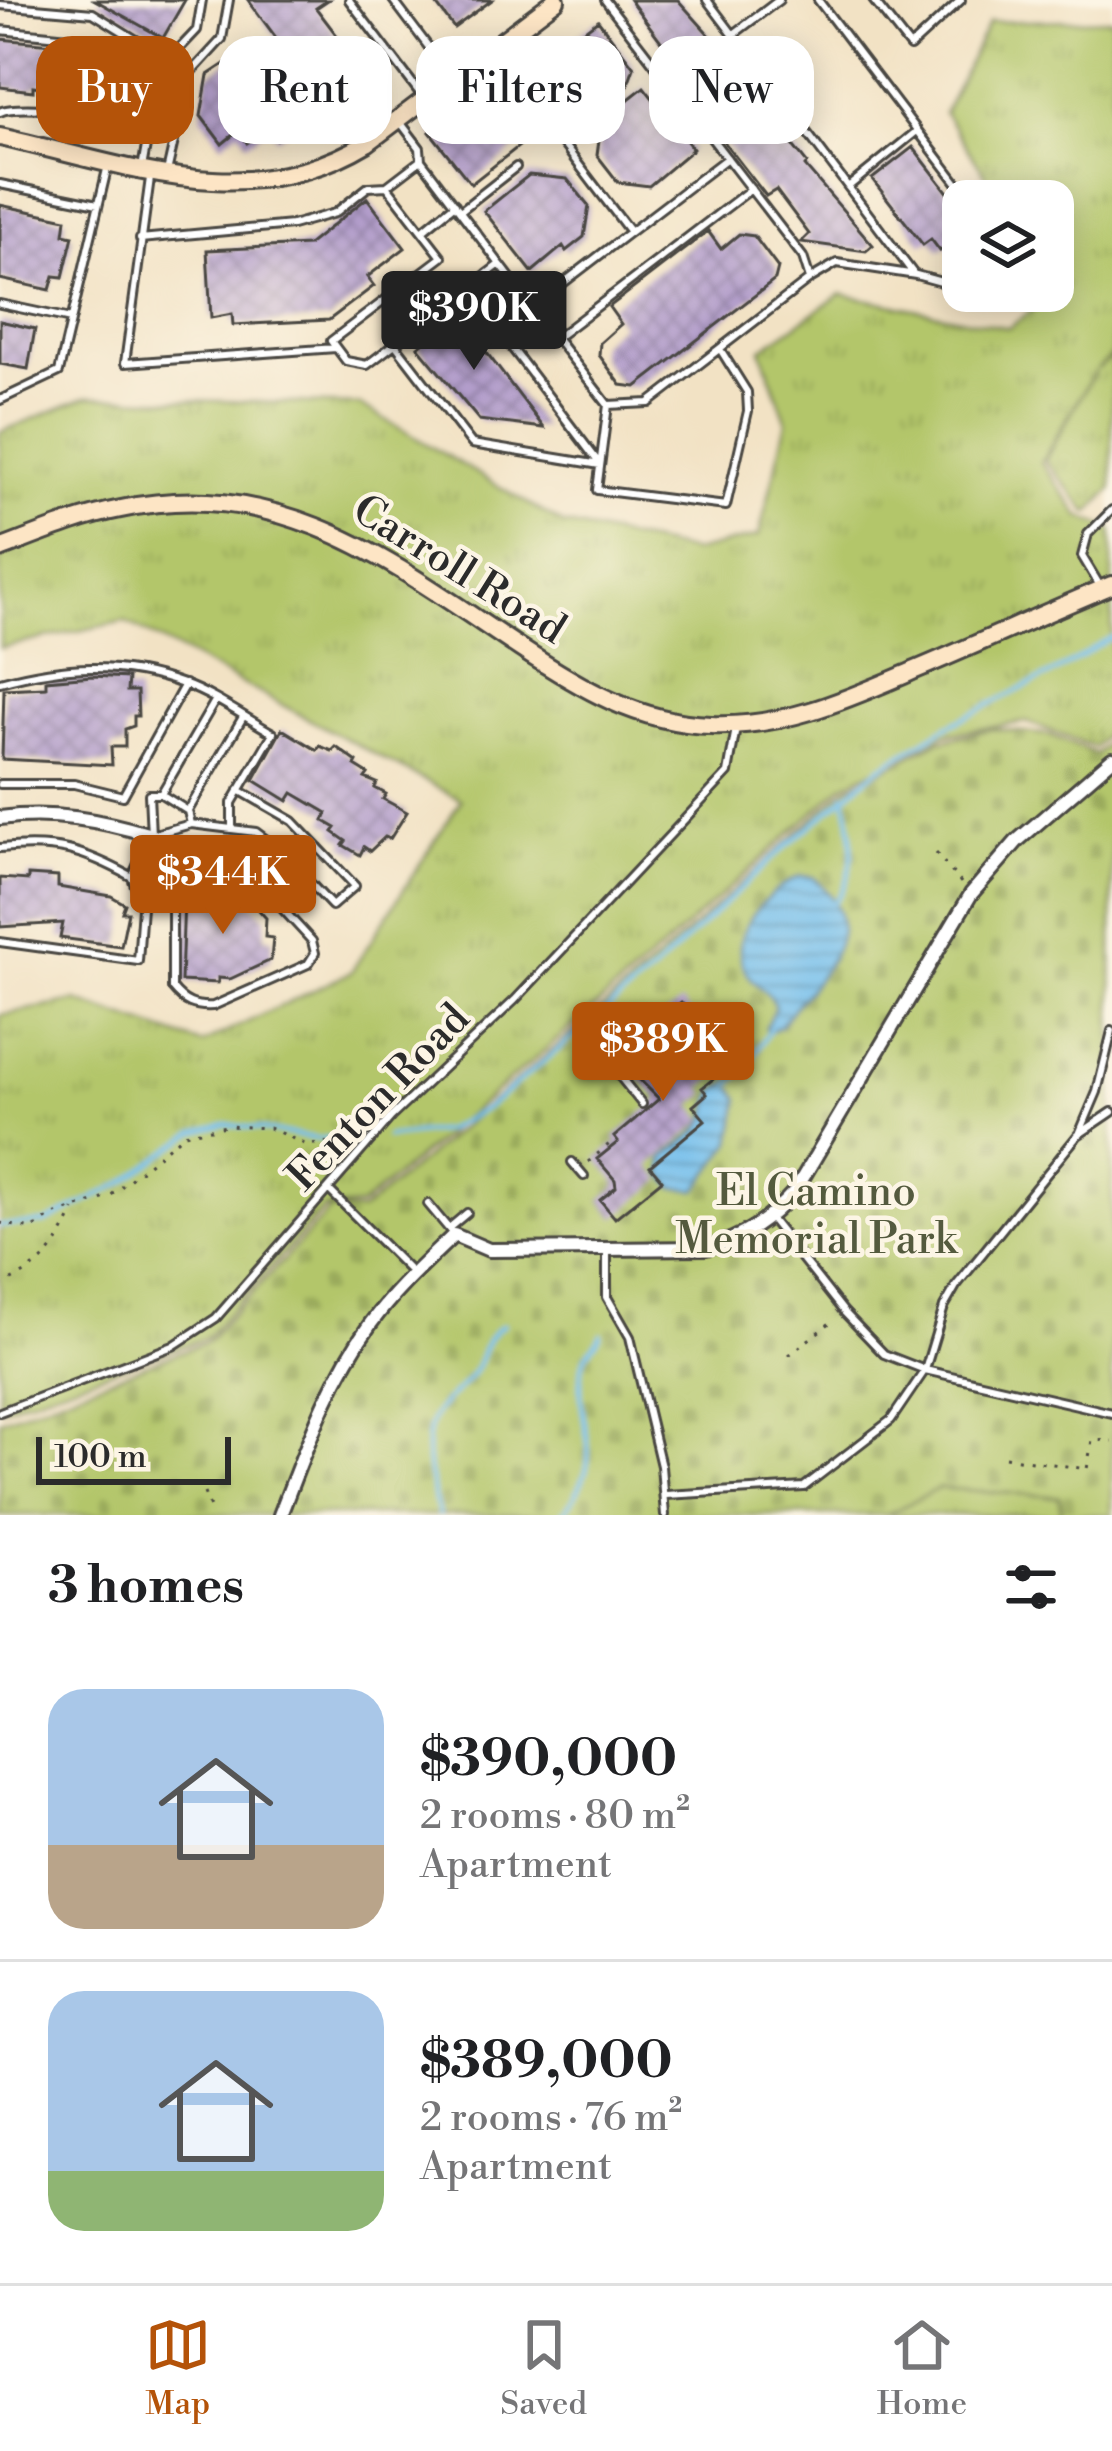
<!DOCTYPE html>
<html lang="en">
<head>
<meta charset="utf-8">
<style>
  :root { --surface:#fff; --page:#f6f6f6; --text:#202124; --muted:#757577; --line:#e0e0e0; --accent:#b45309 }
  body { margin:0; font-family:"Libre Bodoni",serif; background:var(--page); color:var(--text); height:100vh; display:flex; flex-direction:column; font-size:45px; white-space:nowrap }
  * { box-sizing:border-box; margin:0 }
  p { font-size:39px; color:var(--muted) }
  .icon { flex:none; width:66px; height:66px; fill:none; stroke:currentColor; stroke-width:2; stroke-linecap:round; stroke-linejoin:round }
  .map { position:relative; height:1515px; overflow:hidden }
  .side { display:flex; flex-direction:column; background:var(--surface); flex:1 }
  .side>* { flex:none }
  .banner { position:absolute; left:36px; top:36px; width:1041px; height:108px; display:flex; gap:24px }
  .buttons { position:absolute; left:942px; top:180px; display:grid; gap:24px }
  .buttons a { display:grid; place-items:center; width:132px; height:132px; border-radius:24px; background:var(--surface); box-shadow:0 6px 30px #0003; font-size:60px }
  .scale { position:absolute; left:36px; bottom:30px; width:195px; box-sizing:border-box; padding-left:12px; border:6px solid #2b2b2b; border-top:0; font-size:33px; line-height:42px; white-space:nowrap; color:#2b2b2b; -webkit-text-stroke:9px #fcf5e5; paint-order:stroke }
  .price { position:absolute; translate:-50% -102px; padding:0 27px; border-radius:12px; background:var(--accent); color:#fff; font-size:39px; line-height:78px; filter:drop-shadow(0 3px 6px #0008) }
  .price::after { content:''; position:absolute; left:50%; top:72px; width:36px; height:27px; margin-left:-18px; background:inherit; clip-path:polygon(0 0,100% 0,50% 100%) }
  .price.current { background:#222; color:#fff }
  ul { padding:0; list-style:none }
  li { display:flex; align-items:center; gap:36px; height:300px; padding:0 48px }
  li+li { border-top:3px solid var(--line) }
  li span { display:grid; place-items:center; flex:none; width:336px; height:240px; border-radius:36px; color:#555 }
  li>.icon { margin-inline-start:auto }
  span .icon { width:144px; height:144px; fill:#fffc; stroke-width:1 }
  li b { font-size:51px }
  h2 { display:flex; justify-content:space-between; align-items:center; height:144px; padding:0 48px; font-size:51px }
  .tag { padding:0 42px; border-radius:36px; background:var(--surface); box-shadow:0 6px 30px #0003; font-size:42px; line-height:108px }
  .tag.current { background:var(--accent); color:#fff }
  .dock { display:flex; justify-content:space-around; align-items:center; height:168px; border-top:3px solid var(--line); background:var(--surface); font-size:33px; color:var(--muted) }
  .dock a { display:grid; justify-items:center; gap:6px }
  .dock .current { color:var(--accent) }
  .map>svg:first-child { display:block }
  .grass { fill:url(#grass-tufts); stroke:#6f784a; stroke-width:3 }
  .cemetery { fill:url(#cemetery-stones); stroke:#6f784a; stroke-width:3 }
  .water { fill:url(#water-rules); stroke:#50758c; stroke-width:3 }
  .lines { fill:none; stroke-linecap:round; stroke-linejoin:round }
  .stream { stroke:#74bfed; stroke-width:4.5 }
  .building { fill:url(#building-cross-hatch) }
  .lane-casing { stroke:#494642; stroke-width:12 }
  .street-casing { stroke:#494642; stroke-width:18 }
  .secondary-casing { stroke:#494642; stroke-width:22 }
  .path { stroke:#494642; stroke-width:3; stroke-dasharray:3 9; stroke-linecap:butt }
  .lane { stroke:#fff; stroke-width:6 }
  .street { stroke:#fff; stroke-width:12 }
  .secondary { stroke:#fde5c5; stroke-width:16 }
  .labels { text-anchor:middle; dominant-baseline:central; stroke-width:9; stroke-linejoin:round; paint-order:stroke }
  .street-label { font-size:42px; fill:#2b2b2b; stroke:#fcf5e5 }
  .park-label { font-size:42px; fill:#545a3e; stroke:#fcf5e5 }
</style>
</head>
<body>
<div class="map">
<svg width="1112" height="1515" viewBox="0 0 1112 1515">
  <defs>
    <pattern id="grass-tufts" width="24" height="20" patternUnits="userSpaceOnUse" patternTransform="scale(3)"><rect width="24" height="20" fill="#b3c66a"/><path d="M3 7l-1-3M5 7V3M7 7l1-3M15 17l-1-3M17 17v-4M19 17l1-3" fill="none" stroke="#9aaa5c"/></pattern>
    <pattern id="cemetery-stones" width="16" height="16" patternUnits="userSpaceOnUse" patternTransform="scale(3)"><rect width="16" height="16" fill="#b3c66a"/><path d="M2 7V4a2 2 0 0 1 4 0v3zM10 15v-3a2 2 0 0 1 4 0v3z" fill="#9aaa5c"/></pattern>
    <pattern id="water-rules" width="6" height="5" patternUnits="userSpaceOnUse" patternTransform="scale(3)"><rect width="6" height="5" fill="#74bfed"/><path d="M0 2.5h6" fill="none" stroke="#5f9bc0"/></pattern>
    <pattern id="building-cross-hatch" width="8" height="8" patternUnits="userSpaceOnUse" patternTransform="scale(3)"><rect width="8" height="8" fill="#b29dcb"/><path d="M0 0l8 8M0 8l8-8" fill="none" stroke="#9180a5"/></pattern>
  </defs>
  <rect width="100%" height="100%" fill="#fcf5e5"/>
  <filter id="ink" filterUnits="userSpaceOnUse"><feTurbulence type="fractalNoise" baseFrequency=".00833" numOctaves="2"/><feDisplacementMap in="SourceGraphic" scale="24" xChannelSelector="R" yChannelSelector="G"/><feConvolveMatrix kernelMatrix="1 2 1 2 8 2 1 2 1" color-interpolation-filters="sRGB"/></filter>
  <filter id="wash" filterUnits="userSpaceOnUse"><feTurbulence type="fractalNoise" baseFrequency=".004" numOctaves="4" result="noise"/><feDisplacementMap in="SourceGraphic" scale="48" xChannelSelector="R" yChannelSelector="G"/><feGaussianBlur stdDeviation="2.7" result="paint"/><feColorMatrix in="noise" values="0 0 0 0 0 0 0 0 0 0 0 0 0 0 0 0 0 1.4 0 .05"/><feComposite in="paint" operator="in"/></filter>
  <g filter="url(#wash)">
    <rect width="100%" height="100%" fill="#f2e2c4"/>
    <path class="grass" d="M1112 19V355L1097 369 1112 357V489L1089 513 1045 460 1095 371 1041 462 1080 516 1112 530V729L1094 747 1027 722 946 734 844 785 627 980 361 1206 324 1209 206 1338 0 1409V1015L76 1001 202 1044 351 972 461 800 124 621 0 648V432L87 397 360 405 563 524 694 552 759 536 787 422 761 349 841 294 1009 328 1060 288 1053 277V201H1003L944 113 989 22Z
      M939 1488 1061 1497V1515H886Z"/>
    <path class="cemetery" d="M993 729 1050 735 1096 754 1112 738V1515H1061L1060 1497 939 1488 886 1515H0V1420L207 1342 330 1210 362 1211 625 989 847 788 939 741Z"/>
    <path class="water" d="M800 876 813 877C879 933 813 976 780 1027L768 1032 765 1028 775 1007C769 991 760 989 751 978 718 939 766 892 800 876Z
      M730 1083 740 1099 732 1142 697 1190 674 1188 662 1174 663 1158C675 1148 696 1136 704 1123 715 1106 705 1089 730 1083Z"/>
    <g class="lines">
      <path class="stream" d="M834 902C859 875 854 828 844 795
        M729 1085 746 1068 771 1027
        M387 1137 446 1130 488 1107 646 978 773 858 878 769 949 725 1061 669 1112 637
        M0 1226 45 1223 123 1183 194 1133 226 1124 318 1139 362 1135
        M439 1515C431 1487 418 1440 436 1413 446 1398 463 1388 474 1371 485 1353 483 1337 503 1325
        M562 1515C612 1449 574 1435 582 1367 584 1353 596 1346 601 1334"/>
    </g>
    <g id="blocks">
      <path class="building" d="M95 0H185L163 38Z
        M248 0H328L316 8 374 84 325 121 306 99 288 114 296 124 277 139 269 128 247 143 239 130 222 144 201 116 208 75 247 49 253 57 277 39Z
        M433 0H492L454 28Z
        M630 0H678L730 58 726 62 807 163 805 166 873 245 866 251 801 242 809 234 776 190 766 196 718 134 728 126 694 85 685 91 660 59 669 52Z
        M598 20 634 67 620 106 644 87 693 149 649 186 618 182 597 155 605 96 584 112H573L538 65Z
        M0 39 135 52 127 100 95 97 96 89 64 84 41 83V87L33 86V91L0 87Z
        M488 88 528 139 471 184 430 132Z
        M913 147 963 212V250L955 255 947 245 940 251 931 239 923 245 872 179Z
        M529 175 567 179 589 206 584 237 566 251 563 246 532 272 484 211Z
        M367 198 405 248 367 277 374 286 329 320 233 325 232 314 211 318 207 250 308 245Z
        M0 205 66 219 64 234 73 236 63 277 54 276 50 290 0 279Z
        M708 231 721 249 739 234 754 236 778 268 775 280 636 387 621 385 599 355 600 343 621 324 609 307Z
        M456 311 459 315 463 312 482 335 477 340 544 428 479 420 418 347 423 343 420 339Z
        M0 321 35 329 28 369 0 364Z
        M92 676 128 678 127 691H137L138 716H134V726L125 729V747H111L112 765 2 759 4 689 46 687V680Z
        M282 729 317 750 320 746 332 751 336 747 357 762 355 766 368 774 365 778 377 783 375 788 386 794 383 799 407 812 390 839 385 837 370 851 364 847 360 855 343 845 346 841 333 832 336 828 324 821 327 813 293 793 288 801 254 780Z
        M28 875 58 877V887L111 896 125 904 122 912H128L121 946 60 938 63 923 0 927V878L28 880Z
        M219 885 238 887 266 918 265 937 273 938 271 960 230 979 218 978V983L181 981 184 899 218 900Z
        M681 1002 695 1018 700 1014 724 1043 711 1054 724 1070 702 1088 707 1094 693 1106 705 1120 650 1166 662 1180 615 1218 600 1200 616 1187 615 1180 597 1159 618 1142 614 1137 659 1099 631 1071 652 1053 642 1042 656 1030 652 1026Z"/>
    </g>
  </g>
  <g filter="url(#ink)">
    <use href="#blocks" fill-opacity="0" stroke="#494642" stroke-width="3"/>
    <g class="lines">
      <g class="lane-casing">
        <path id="lane" d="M349 0 422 96
          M393 0 449 74
          M605 0 803 257 810 279
          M707 0 913 273
          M818 0 971 201
          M873 0 910 47 961 0
          M0 5 93 13 169 60
          M0 30 138 44
          M734 34 779 0
          M493 52 630 232 532 307
          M0 112C19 102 121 117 151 118
          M401 123 420 148 421 160 556 338
          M421 160 387 186 442 257 331 341 346 361 367 365 500 264
          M142 168 160 69 197 30 202 0
          M167 172 189 75 222 39 229 0
          M150 178 125 363 336 348
          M0 184 98 204
          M848 187 917 131
          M460 211 516 167
          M422 231 455 204
          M630 232 727 158
          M140 239 292 225 335 213 368 187 387 186
          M467 289 599 463
          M973 291 993 296 999 291
          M0 304 71 319
          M395 344 472 444 600 465
          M720 349 747 392 748 411 726 506 597 490 608 405 649 403 810 279 837 263 916 275 963 288
          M0 400 59 372 108 165
          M608 405 556 338 751 189
          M1100 586 1082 556 1088 534 1112 510
          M0 682C62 665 121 661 183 684 214 695 244 717 273 733L232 803V829
          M0 784H74L123 796 185 684
          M188 811 161 794 215 701
          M191 824 188 811 243 717
          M151 835 191 824 256 832 276 847 332 906 355 886 293 821 239 790
          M153 838 178 867
          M0 848C56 842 83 850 132 877L142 907 138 961 0 942
          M200 859 243 866 312 941 315 953 308 964 213 1006C194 1007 184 1003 172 988V881L178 867Z
          M132 877 151 835 149 794H160
          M605 1058 642 1104
          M1080 1132 1097 1092 1112 1031
          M572 1162 584 1176
          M329 1190 413 1274
          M428 1204 453 1234
          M769 1217 844 1312 884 1354 925 1370 1112 1413
          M449 1228 467 1213
          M607 1252V1297L630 1337 661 1466 665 1515
          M0 1412 173 1346 216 1318 391 1117 515 1000 728 773 736 728
          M666 1495 804 1487 891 1420 925 1370 944 1307 956 1286 1078 1135 1112 1112"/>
      </g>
      <g class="street-casing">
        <path id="street" d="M0 818C53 811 100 820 151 835
          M280 1515C306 1448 329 1381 371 1323 395 1290 425 1263 454 1235L489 1250 706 1248C743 1239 770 1219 795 1191L971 894 1017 841 1112 759"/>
      </g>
      <g class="secondary-casing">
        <path id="secondary" d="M0 137C128 165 246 216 367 143L556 0
          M0 549C40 534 79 517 121 509 284 475 393 564 520 648 579 687 638 723 711 725 787 728 852 697 920 668 984 641 1047 612 1112 585"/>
      </g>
      <path class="path" d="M936 853 962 884
        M588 1162 614 1140
        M0 1223 32 1229 53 1215 109 1197 184 1134 226 1126 269 1128 307 1145 361 1138
        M0 1285C42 1268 56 1250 74 1210
        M789 1355 835 1319
        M1005 1457 1087 1469 1092 1440 1112 1441
        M204 1493 213 1515"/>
      <use href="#lane" class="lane"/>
      <use href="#street" class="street"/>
      <use href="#secondary" class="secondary"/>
    </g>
  </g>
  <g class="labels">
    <g class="street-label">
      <text transform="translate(459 570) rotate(32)">Carroll Road</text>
      <text transform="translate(379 1098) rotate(-46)">Fenton Road</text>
    </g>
    <g class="park-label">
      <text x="816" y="1192">El Camino<tspan x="816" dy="48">Memorial Park</tspan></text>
    </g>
  </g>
</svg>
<div class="buttons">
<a><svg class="icon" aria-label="layers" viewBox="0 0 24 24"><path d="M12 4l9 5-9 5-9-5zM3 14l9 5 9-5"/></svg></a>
</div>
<div class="scale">100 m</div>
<b class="price current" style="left:474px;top:373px">$390K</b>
<b class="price" style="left:223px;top:937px">$344K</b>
<b class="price" style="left:663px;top:1104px">$389K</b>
<div class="banner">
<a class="tag current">Buy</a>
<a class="tag">Rent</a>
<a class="tag">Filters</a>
<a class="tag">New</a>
</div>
</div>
<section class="side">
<h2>3 homes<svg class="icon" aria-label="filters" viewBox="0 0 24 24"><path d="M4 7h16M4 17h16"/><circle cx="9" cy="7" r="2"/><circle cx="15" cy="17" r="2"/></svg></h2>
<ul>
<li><span style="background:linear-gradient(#a9c7e8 65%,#b9a48a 0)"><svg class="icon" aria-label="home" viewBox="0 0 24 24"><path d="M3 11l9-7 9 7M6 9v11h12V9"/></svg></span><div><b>$390,000</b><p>2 rooms · 80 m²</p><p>Apartment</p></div></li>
<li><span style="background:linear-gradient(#a9c7e8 75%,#8fb573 0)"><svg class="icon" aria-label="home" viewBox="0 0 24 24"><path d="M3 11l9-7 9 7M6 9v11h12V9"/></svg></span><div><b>$389,000</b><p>2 rooms · 76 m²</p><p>Apartment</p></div></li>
</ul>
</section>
<nav class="dock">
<a class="current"><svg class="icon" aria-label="map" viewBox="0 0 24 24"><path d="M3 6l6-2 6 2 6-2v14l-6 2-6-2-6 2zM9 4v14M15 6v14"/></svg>Map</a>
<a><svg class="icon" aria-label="saved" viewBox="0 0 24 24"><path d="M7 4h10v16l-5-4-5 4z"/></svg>Saved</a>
<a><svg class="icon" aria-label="home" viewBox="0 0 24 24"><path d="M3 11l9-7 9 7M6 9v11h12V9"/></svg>Home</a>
</nav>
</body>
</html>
